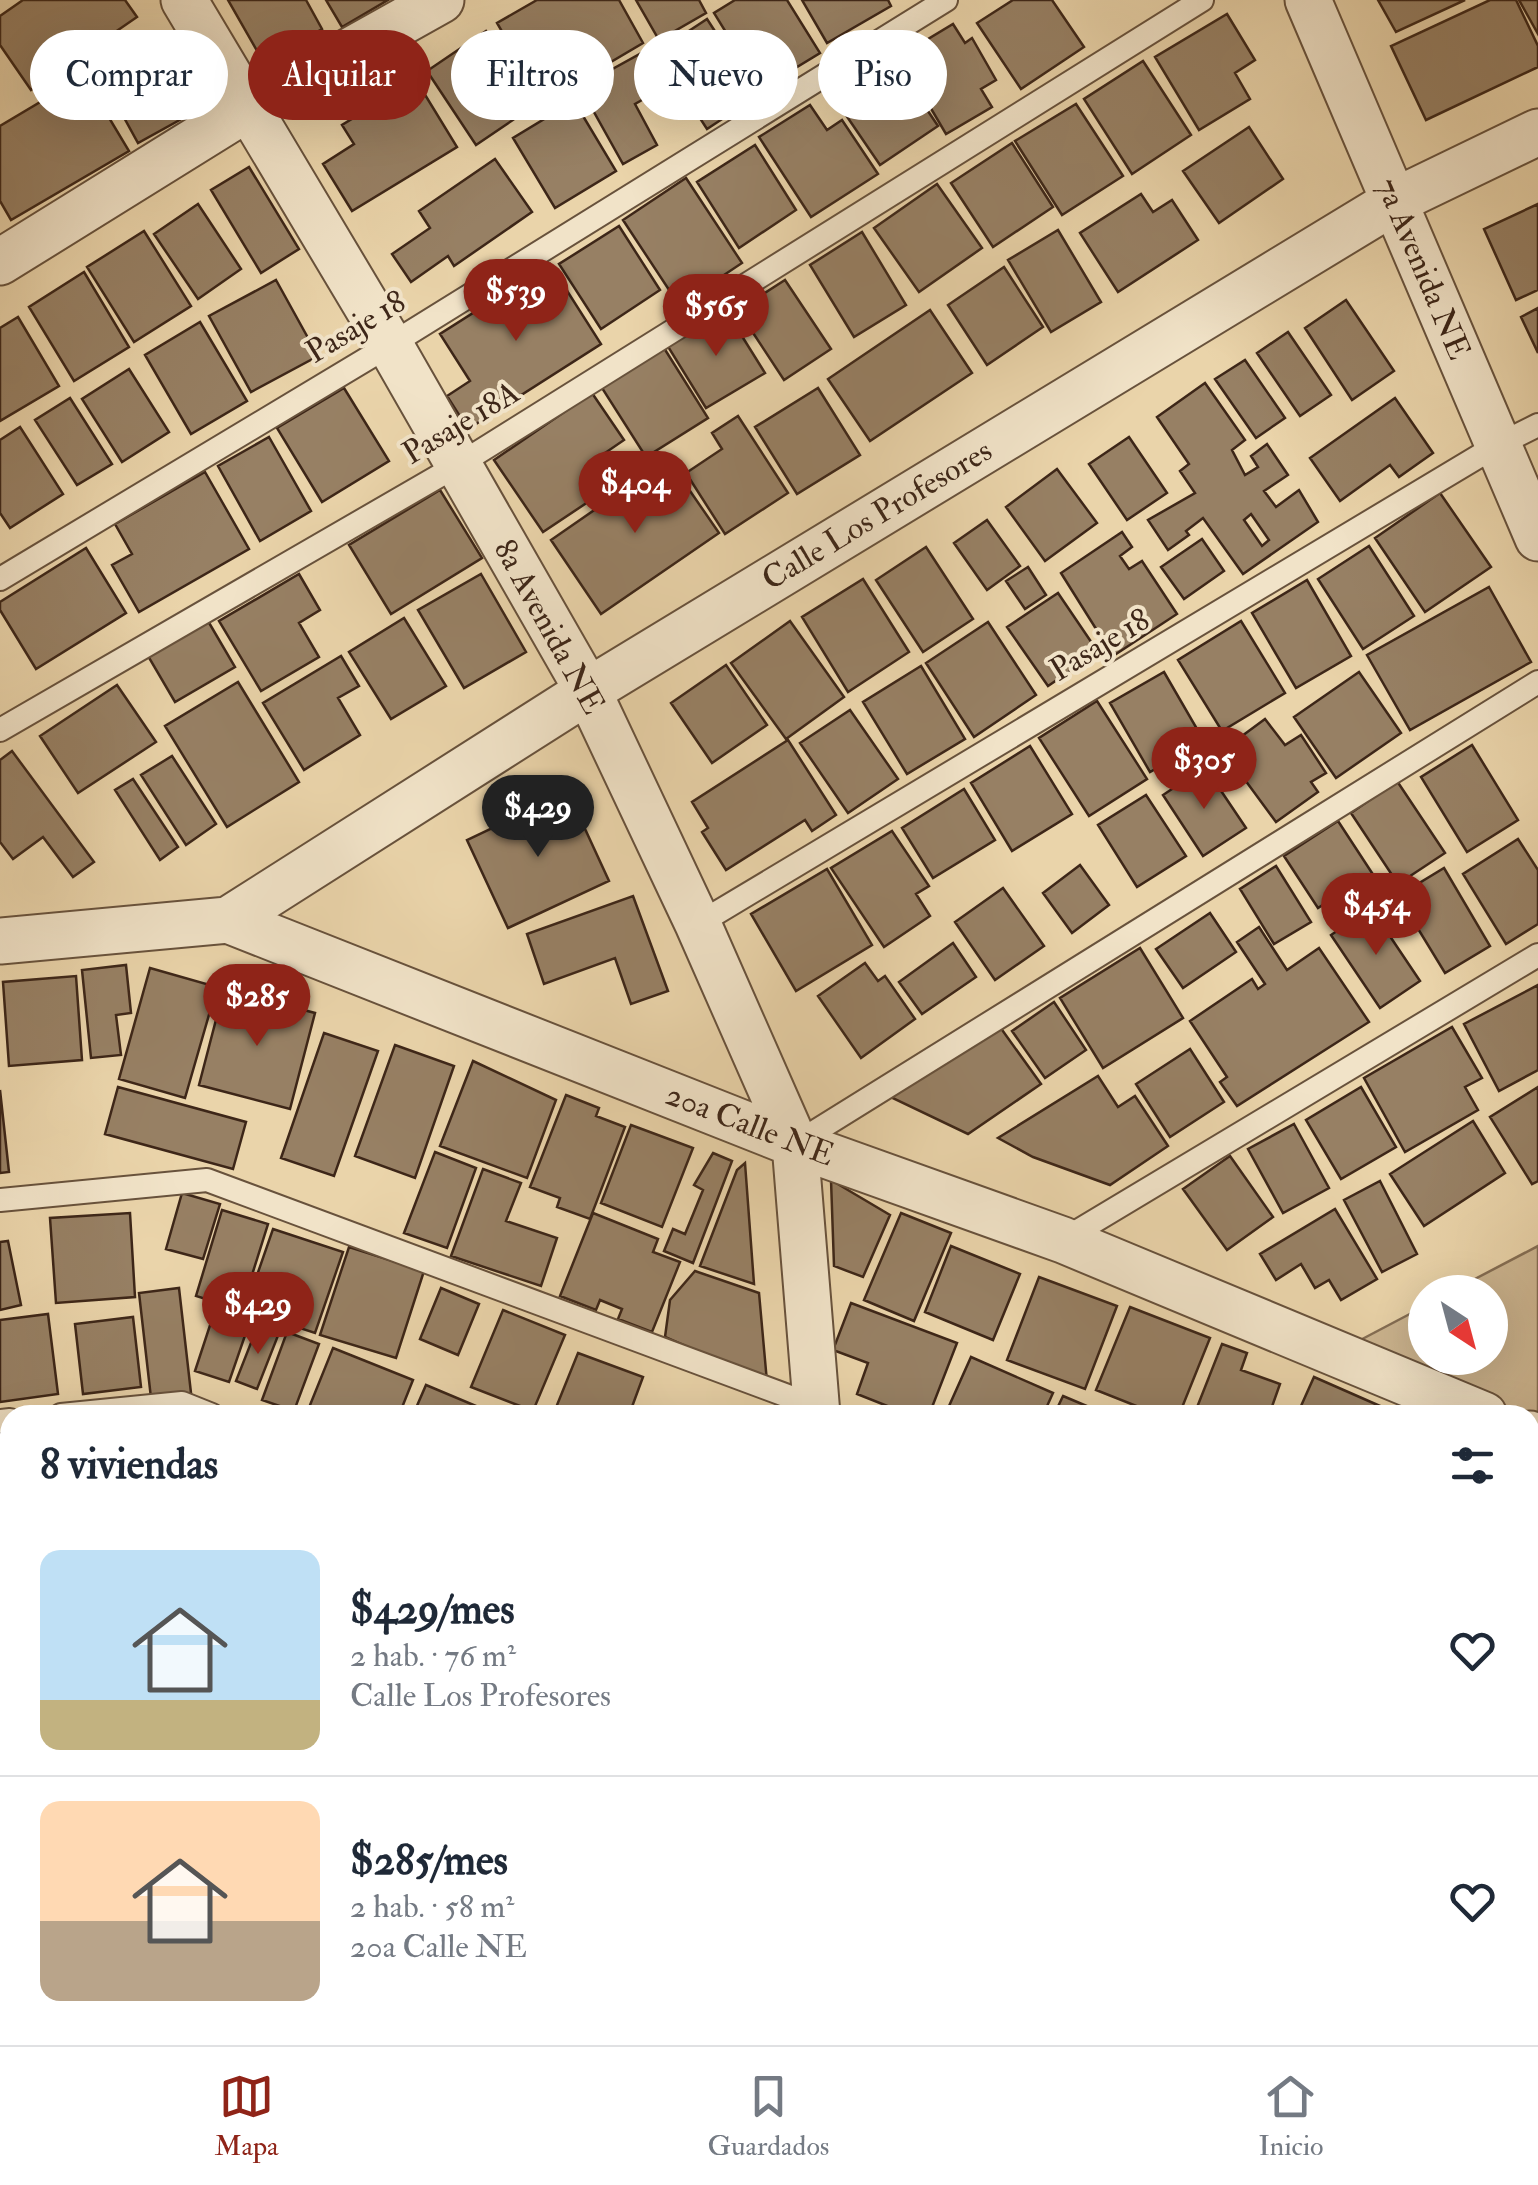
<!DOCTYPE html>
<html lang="es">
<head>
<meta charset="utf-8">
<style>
  :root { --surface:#fff; --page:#f2f2f3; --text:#1f2937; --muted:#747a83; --line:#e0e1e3; --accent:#8f2418 }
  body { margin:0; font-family:"IM FELL Double Pica",serif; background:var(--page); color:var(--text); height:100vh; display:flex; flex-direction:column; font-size:38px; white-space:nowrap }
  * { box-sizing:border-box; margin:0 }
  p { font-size:32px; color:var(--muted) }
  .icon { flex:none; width:55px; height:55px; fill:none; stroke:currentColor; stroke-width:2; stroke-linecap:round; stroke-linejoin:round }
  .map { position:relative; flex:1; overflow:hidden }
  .details { position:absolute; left:0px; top:1405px; width:1540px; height:640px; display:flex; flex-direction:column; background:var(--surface); border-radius:30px 30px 0 0; box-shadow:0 10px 40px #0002 }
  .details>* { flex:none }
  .hud { position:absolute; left:30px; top:30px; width:1000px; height:90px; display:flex; gap:20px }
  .needle { width:65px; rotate:144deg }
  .controls { position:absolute; left:1408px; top:1275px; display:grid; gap:20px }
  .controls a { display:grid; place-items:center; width:100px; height:100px; border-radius:50%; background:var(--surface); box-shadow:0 10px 40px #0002; font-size:50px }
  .price { position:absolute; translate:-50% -85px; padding:0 22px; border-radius:35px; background:var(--accent); color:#fff; font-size:32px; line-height:65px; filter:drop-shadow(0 2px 5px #0008) }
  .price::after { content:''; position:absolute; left:50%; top:60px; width:30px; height:22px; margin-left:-15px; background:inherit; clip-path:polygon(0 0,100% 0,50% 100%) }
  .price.on { background:#222; color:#fff }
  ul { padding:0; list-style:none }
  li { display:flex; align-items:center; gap:30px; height:250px; padding:0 40px }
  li+li { border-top:2px solid var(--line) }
  li span { display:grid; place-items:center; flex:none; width:280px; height:200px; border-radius:20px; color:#555 }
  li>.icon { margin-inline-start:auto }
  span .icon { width:120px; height:120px; fill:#fffc; stroke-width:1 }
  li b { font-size:42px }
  h2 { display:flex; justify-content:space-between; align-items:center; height:120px; padding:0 40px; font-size:42px }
  .chip { padding:0 35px; border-radius:45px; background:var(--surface); box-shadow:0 10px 40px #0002; font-size:35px; line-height:90px }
  .chip.on { background:var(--accent); color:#fff }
  .menu { display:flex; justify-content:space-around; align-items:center; height:140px; border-top:2px solid var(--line); background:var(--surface); font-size:28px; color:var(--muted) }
  .menu a { display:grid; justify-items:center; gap:5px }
  .menu .on { color:var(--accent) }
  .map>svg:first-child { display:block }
  .green { fill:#cdb691; stroke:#856e54; stroke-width:2.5 }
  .building { fill:#978064; stroke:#3d2618; stroke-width:2.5; fill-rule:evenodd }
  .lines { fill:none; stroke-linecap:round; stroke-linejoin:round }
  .service-casing { stroke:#68523c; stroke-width:26 }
  .minor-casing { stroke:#68523c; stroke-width:49 }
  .service { stroke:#f1e3c8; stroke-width:22 }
  .minor { stroke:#f1e3c8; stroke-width:45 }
  .labels { text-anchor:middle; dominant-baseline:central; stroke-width:8; stroke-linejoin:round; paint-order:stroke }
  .street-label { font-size:32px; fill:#3d2618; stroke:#f1e3c8 }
</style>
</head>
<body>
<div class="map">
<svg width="1538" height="2045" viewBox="0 0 1538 2045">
  <rect width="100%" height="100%" fill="#ead4aa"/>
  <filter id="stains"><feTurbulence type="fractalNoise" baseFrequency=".002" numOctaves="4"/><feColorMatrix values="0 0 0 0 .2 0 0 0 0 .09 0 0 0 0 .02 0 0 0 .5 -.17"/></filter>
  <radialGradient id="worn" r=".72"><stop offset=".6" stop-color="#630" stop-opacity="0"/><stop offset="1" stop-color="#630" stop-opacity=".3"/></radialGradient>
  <path class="green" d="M1538 1246V1419L1349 1346 1425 1306V1358H1490V1292H1450Z"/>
  <path class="building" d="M23 0H125L137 17 31 90 0 45V16Z
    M228 0H306L322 29 264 63Z
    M326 0H388L342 27Z
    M537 0H619L643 43 543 102 497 23Z
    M636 0H699L706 13 659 40Z
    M735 0H787L820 53 761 89 714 13Z
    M802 0H888L891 6 827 43Z
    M1013 0H1052L1084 47 1021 89 977 23Z
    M1378 0H1465L1396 32Z
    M1490 0H1516L1538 46V67L1426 120 1391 46Z
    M1519 0H1538V34Z
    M1227 14 1255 60 1235 73 1250 99 1199 130 1155 57Z
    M707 19 757 96 707 129 657 52Z
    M953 24 965 43 972 38 996 80 981 89 992 107 946 134 900 56Z
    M486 31 535 105 476 145 427 71Z
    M154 41 194 112 138 143 99 72Z
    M647 50 667 86 635 104 657 145 623 164 580 87Z
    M893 59 938 126 880 165 835 99Z
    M1143 61 1191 135 1132 174 1084 99Z
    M84 76 129 151 11 220 0 201V126Z
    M416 80 457 147 352 211 323 164 354 144 342 125Z
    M574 101 616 171 555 208 513 138Z
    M1076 104 1123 176 1062 215 1015 141Z
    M810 105 827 130 842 120 878 174 811 217 759 137Z
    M1249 127 1283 179 1219 223 1183 171Z
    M1012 143 1053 207 993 247 951 183Z
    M755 145 796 210 739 248 697 182Z
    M495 159 532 212 454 266 448 256 411 282 392 254 430 228 419 211Z
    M249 167 299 249 261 273 211 190Z
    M686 178 742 263 679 305 623 220Z
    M937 184 982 248 919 292 874 228Z
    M1141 194 1153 212 1172 200 1198 240 1118 292 1080 233Z
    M198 204 241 269 198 299 154 234Z
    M1538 204V290L1516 300 1484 229Z
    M619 226 660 290 601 329 559 264Z
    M1058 230 1101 302 1051 332 1008 260Z
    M144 231 191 306 134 342 87 267Z
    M862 232 906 305 854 337 810 265Z
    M550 264 601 344 468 429 447 396 470 381 440 334Z
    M1004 267 1043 327 987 365 948 305Z
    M84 272 129 347 74 381 29 307Z
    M276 280 318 356 251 392 209 316Z
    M785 280 831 349 784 380 738 310Z
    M1346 300 1394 371 1352 400 1305 328Z
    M1538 308V353L1521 317Z
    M725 309 765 373 706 408 667 345Z
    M930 310 972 373 870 441 828 379Z
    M18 317 59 386 0 421V328Z
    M200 322 247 401 191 434 145 355Z
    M1288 332 1331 395 1300 416 1257 353Z
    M664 348 708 418 646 457 602 388Z
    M1245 360 1285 418 1256 438 1215 379Z
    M129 369 169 432 122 462 82 399Z
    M1205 383 1245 440 1232 450 1245 475 1258 467 1251 456 1267 444 1288 475 1264 491 1276 507 1299 490 1318 522 1243 574 1203 518 1186 531 1189 535 1168 550 1148 520 1195 493 1180 471 1189 464 1157 417ZM1251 514 1269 540 1262 546 1244 520Z
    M344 388 389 461 322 502 277 428Z
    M818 388 860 455 797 494 755 427Z
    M592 393 624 440 586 466 603 492 543 532 494 460Z
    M70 398 112 464 77 485 35 420Z
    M1395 398 1433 453 1399 477 1390 465 1340 501 1310 458Z
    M738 416 788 493 725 534 686 473 722 449 712 433Z
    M20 427 63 494 10 528 0 513V440Z
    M269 437 311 511 260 541 218 466Z
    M1129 437 1167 493 1127 520 1089 464Z
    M668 459 719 533 601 614 551 540Z
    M1057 469 1097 523 1045 561 1006 507Z
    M205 472 249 549 139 612 112 565 132 554 115 524Z
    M440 490 482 558 391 614 349 545Z
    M1440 493 1491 567 1425 612 1375 538Z
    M987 520 1020 566 987 590 954 543Z
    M1122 532 1132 547 1120 556 1129 569 1142 561 1177 614 1113 656 1061 573Z
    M1202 539 1224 571 1184 599 1161 567Z
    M1369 546 1414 616 1363 649 1318 579Z
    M926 547 973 619 923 652 876 580Z
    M86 548 126 613 36 669 0 610V602Z
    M1028 567 1046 595 1025 609 1006 581Z
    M299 574 320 610 299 623 319 657 261 691 219 621Z
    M481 574 526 652 464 688 418 610Z
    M863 579 909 652 848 692 802 617Z
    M1307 580 1351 656 1296 688 1252 613Z
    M1489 587 1531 662 1410 730 1367 655Z
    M1058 593 1098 652 1048 686 1007 627Z
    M404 618 446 686 391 719 349 652Z
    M208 621 235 667 175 702 148 656Z
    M790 621 844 697 786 739 731 663Z
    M1241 621 1285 693 1222 731 1178 660Z
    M988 622 1036 695 974 737 926 663Z
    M341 656 359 686 338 698 360 735 304 770 263 703Z
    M726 665 767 725 712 763 671 703Z
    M921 666 965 739 907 774 863 702Z
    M1164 672 1204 741 1150 772 1110 703Z
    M1359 672 1401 733 1336 778 1294 717Z
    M238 682 299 782 227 827 165 726Z
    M117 685 156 742 78 793 40 736Z
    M1097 701 1147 779 1089 816 1039 738Z
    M850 710 898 779 848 813 800 743Z
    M1265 719 1285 745 1301 735 1326 773 1311 782 1318 792 1276 822 1223 750Z
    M788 740 836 815 812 831 805 820 726 870 702 832 708 828 692 802Z
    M1472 745 1518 820 1467 852 1421 777Z
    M1030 746 1072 814 1012 851 971 783Z
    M12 751 94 862 73 877 43 837 13 859 0 842V760Z
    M172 756 216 824 186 845 141 775Z
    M1205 767 1246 828 1203 856 1163 795Z
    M133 779 178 847 160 860 115 790Z
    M1397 781 1445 853 1398 884 1351 813Z
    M964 789 995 840 933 878 902 828Z
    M568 792 609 881 508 928 467 840Z
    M1146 795 1186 856 1137 887 1098 825Z
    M1338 821 1372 873 1318 908 1284 856Z
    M892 831 929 886 916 894 930 916 884 947 831 868Z
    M1518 839 1538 870V924L1506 944 1463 874Z
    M1080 865 1109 905 1072 933 1043 893Z
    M1276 866 1311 922 1274 944 1240 889Z
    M1444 868 1490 946 1445 973 1398 896Z
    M827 869 872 945 796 991 751 914Z
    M1003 888 1044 946 995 980 955 922Z
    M633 896 668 991 631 1004 615 958 544 984 527 934Z
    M1371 908 1420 981 1380 1008 1331 935Z
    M1210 913 1236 952 1183 988 1156 949Z
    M1259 927 1287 970 1319 948 1369 1022 1237 1106 1220 1082 1227 1077 1190 1021 1252 979 1258 989 1265 984 1237 942Z
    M953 943 976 977 922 1014 899 982Z
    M1140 948 1183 1018 1103 1068 1060 998Z
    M865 963 878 981 885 976 915 1019 861 1058 818 996Z
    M126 965 131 1013 116 1015 121 1055 91 1058 82 970Z
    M150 968 217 987 185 1098 119 1079Z
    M76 976 82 1060 9 1066 3 982Z
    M1538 985V1070L1499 1091 1464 1024Z
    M224 989 315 1013 290 1109 199 1085Z
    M1054 1002 1086 1050 1045 1078 1012 1031Z
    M1000 1027 1041 1084 968 1134 882 1093Z
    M1452 1027 1482 1078 1465 1087 1478 1110 1405 1152 1364 1078Z
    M324 1033 378 1051 334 1176 281 1158Z
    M395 1045 454 1066 415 1178 355 1156Z
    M1190 1049 1224 1102 1170 1137 1136 1084Z
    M473 1061 556 1100 527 1178 440 1146Z
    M1098 1076 1118 1107 1135 1096 1168 1146 1110 1185 1033 1157 998 1138Z
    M118 1087 246 1122 233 1169 105 1134Z
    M1361 1087 1396 1147 1341 1179 1306 1120Z
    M1538 1087V1181L1532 1184 1490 1117Z
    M0 1090 9 1172 0 1173Z
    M566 1095 599 1108 596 1116 625 1127 590 1219 557 1207 560 1198 530 1187Z
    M1473 1121 1505 1173 1424 1226 1390 1174Z
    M1294 1124 1329 1188 1283 1213 1248 1149Z
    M631 1125 693 1148 662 1227 601 1203Z
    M435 1152 476 1168 447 1248 404 1233Z
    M713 1153 732 1161 693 1263 664 1251 673 1229 685 1234 703 1190 694 1185Z
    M1230 1156 1273 1217 1227 1250 1183 1189Z
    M745 1163 754 1284 700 1266 737 1170Z
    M483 1169 521 1183 506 1221 557 1238 541 1286 451 1256Z
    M831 1180 890 1215 863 1277 834 1266Z
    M1380 1181 1417 1254 1382 1272 1344 1200Z
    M182 1193 220 1204 203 1259 166 1249Z
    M1335 1209 1377 1279 1341 1300 1329 1280 1315 1288 1301 1264 1276 1280 1260 1254Z
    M222 1210 268 1224 241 1310 196 1296Z
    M130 1213 135 1297 56 1303 50 1218Z
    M593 1213 658 1239 653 1252 680 1262 652 1332 618 1319 622 1309 600 1300 596 1310 560 1296Z
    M901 1213 951 1233 914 1321 864 1300Z
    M273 1229 343 1252 315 1333 245 1310Z
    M8 1241 21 1305 0 1310V1242Z
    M951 1246 1020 1274 993 1340 925 1312Z
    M349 1247 424 1271 396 1358 320 1335Z
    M695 1271 759 1293 767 1382 665 1337 670 1300Z
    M1039 1277 1117 1306 1085 1389 1007 1360Z
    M179 1288 191 1393 151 1398 139 1293Z
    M441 1288 479 1304 458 1355 420 1339Z
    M851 1303 957 1343 929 1415H910L857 1394 868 1363 833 1350Z
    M1130 1307 1210 1338 1179 1415H1159L1096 1390Z
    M215 1310 250 1321 229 1382 195 1371Z
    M503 1310 565 1335 533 1411 471 1387Z
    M48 1314 58 1394 0 1402V1320Z
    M133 1317 141 1387 83 1394 75 1324Z
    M258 1325 279 1333 257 1389 236 1381Z
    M287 1332 319 1344 294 1411 262 1400Z
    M1222 1344 1247 1353 1241 1370 1280 1384 1269 1415H1194Z
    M333 1348 413 1380 399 1415H306Z
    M578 1353 643 1377 629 1415H553Z
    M971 1357 1053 1393 1043 1415H945Z
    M1314 1377 1380 1406 1376 1415H1297Z
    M426 1385 488 1411 487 1415H413Z
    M1063 1396 1101 1412 1100 1415H1054Z
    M10 1456V1542L0 1543V1457Z
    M1530 1475 1538 1478V1512L1530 1531Z
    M10 1549V1626L0 1627V1551Z
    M10 1684V1760L0 1761V1685Z
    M10 1776V1857L0 1859V1778Z
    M1538 1830V1911L1530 1908V1850Z
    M1538 1961V2045H1497L1501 2035H1530V1968Z
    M10 1964V2035H121L122 2045H40V2041L0 2044V1965Z
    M611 2035H650L651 2045H612Z
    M713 2035H762L763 2042 714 2045Z
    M769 2035H814L816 2045H770Z
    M901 2035H988L1016 2045H897Z
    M1419 2035H1446L1471 2045H1415Z"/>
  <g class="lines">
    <g class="service-casing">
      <path id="service" d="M0 579 390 345 946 0
        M0 730 458 465 1202 0
        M698 924 1496 446 1538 425
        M795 1144 1538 682
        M0 1200 207 1180 820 1408
        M1063 1240 1538 955
        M61 1415 182 1403 212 1415
        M0 1421 10 1420
        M0 1645 10 1644
        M1530 1695 1538 1676
        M1530 1957 1538 1960
        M1384 2045 1388 2035"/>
    </g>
    <g class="minor-casing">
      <path id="minor" d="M184 0 390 345 588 691 698 924 795 1144 817 1415
        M1308 0 1538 538
        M0 262 248 108 441 0
        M228 920 588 691 1395 201 1538 132
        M0 941 228 920 795 1144 1063 1240 1484 1415
        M1530 1434 1538 1437
        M0 1909 10 1907
        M864 2035 865 2045
        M1109 2035 1134 2045"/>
    </g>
    <use href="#service" class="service"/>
    <use href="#minor" class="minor"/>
  </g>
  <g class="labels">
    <g class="street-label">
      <text transform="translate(1423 269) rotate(67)">7a Avenida NE</text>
      <text transform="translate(356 327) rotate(-31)">Pasaje 18</text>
      <text transform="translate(461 423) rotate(-31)">Pasaje 18A</text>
      <text transform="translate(877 515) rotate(-31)">Calle Los Profesores</text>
      <text transform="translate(549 627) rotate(61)">8a Avenida NE</text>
      <text transform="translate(1100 645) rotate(-31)">Pasaje 18</text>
      <text transform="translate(750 1125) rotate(21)">20a Calle NE</text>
    </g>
  </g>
  <rect width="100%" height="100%" filter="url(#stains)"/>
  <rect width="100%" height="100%" fill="url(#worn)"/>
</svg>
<div class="controls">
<a><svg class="needle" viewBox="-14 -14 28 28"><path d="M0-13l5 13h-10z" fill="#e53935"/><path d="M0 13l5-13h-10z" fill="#747a83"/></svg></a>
</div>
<b class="price" style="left:516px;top:344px">$539</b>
<b class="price" style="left:716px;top:359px">$565</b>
<b class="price" style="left:635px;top:536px">$404</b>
<b class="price" style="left:1204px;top:812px">$305</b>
<b class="price on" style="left:538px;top:860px">$429</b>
<b class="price" style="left:1376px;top:958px">$454</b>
<b class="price" style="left:257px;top:1049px">$285</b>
<b class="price" style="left:258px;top:1357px">$429</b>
<div class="hud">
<a class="chip">Comprar</a>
<a class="chip on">Alquilar</a>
<a class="chip">Filtros</a>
<a class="chip">Nuevo</a>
<a class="chip">Piso</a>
</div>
<section class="details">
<h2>8 viviendas<svg class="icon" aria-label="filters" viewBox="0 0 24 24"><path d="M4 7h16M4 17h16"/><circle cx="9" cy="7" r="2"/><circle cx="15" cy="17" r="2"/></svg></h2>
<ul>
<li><span style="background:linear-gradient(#bfe0f5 75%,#c2b280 0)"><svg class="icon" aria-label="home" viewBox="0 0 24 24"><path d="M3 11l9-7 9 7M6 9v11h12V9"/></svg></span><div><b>$429/mes</b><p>2 hab. · 76 m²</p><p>Calle Los Profesores</p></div><svg class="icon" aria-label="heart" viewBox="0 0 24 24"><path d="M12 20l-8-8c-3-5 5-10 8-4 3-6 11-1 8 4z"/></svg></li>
<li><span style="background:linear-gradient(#ffd9b3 60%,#b9a48a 0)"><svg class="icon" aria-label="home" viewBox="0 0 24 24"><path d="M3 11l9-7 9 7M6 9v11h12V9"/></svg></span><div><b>$285/mes</b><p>2 hab. · 58 m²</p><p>20a Calle NE</p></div><svg class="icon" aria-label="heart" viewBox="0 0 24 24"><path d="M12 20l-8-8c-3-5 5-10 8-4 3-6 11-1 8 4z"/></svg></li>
</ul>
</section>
</div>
<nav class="menu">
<a class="on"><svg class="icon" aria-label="map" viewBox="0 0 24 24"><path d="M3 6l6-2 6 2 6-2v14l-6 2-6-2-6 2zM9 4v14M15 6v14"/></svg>Mapa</a>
<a><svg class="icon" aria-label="saved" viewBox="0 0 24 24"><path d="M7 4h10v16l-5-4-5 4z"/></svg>Guardados</a>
<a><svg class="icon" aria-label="home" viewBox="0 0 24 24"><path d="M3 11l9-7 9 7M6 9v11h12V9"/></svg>Inicio</a>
</nav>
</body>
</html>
